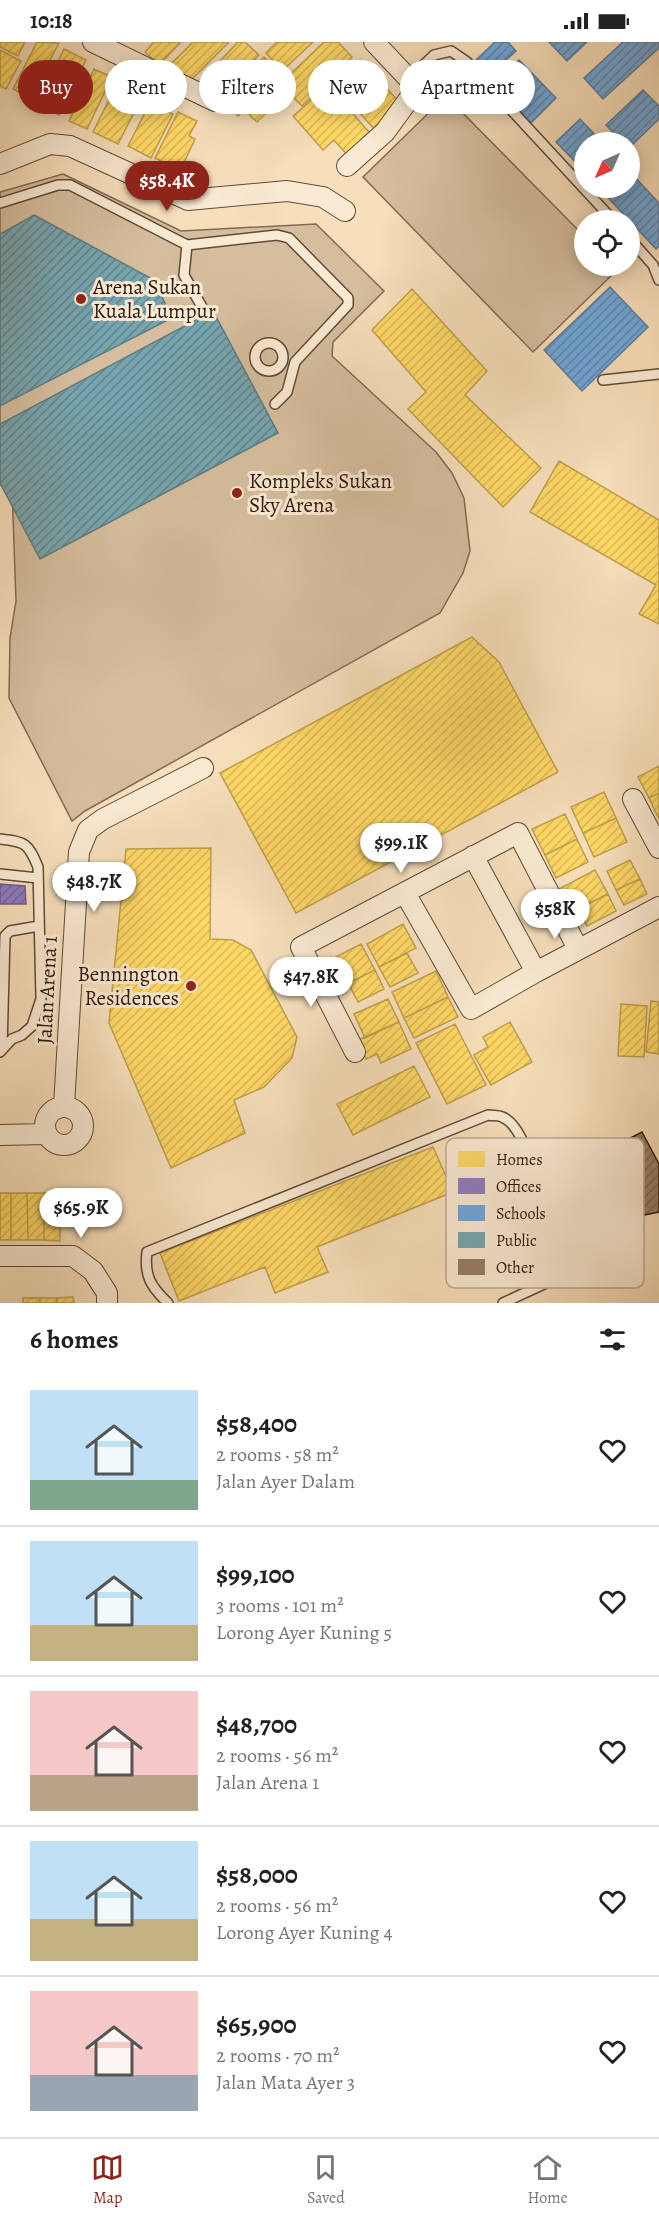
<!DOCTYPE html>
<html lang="en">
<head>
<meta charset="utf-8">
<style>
  :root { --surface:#fff; --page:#f6f6f6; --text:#222; --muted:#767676; --line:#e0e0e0; --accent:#8f2418 }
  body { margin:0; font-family:Alegreya,serif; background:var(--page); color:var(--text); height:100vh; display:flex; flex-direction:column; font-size:22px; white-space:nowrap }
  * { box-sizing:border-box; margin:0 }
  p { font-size:20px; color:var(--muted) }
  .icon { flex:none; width:33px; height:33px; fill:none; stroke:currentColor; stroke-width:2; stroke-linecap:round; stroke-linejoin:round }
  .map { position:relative; height:1261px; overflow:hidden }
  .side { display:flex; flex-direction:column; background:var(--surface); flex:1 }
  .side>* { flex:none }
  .hud { position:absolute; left:18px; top:18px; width:624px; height:54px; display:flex; gap:12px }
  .needle { width:39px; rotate:225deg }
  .buttons { position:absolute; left:574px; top:90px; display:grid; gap:12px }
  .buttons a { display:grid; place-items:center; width:66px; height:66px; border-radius:50%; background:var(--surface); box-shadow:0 3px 15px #0003; font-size:30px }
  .price { position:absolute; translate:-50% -51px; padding:0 14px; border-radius:21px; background:#fff; color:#222; font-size:20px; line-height:39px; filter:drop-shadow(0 2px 3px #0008) }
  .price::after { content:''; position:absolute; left:50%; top:36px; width:18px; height:14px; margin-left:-9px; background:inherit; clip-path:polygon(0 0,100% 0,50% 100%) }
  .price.current { background:var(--accent); color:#fff }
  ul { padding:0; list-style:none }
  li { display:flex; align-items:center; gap:18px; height:150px; padding:0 30px }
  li+li { border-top:2px solid var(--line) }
  li span { display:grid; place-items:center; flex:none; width:168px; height:120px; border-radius:0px; color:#555 }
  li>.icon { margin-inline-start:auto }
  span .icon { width:72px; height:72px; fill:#fffc; stroke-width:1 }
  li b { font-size:26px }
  h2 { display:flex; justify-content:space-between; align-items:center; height:72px; padding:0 30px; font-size:26px }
  .tag { padding:0 21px; border-radius:27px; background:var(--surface); box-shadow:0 3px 15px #0003; font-size:21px; line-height:54px }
  .tag.current { background:var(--accent); color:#fff }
  .status { display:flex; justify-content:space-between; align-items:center; height:42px; padding:0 30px; background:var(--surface); direction:ltr }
  .status svg { height:16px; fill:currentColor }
  .tabs { display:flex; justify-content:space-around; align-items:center; height:84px; border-top:2px solid var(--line); background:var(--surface); font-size:16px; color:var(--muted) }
  .tabs a { display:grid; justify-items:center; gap:3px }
  .tabs .current { color:var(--accent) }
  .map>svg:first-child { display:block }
  .pitch { fill:#d5bd9d; stroke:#826a55; stroke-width:1.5 }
  .homes { fill:url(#homes-hatch); stroke:#c09f4b; stroke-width:1.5 }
  .offices { fill:url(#offices-hatch); stroke:#715e8c; stroke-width:1.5 }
  .schools { fill:url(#schools-hatch); stroke:#5c7d9e; stroke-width:1.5 }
  .public { fill:url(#public-hatch); stroke:#607b7e; stroke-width:1.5 }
  .building { fill:url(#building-hatch); stroke:#2e180d; stroke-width:1.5 }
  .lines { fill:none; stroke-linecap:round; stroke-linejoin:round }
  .service-casing { stroke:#604a38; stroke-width:12 }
  .minor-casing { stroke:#604a38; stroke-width:22 }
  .service { stroke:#faead3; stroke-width:9 }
  .minor { stroke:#faead3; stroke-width:20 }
  .poi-dot { fill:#8f2418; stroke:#faead3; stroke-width:2 }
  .labels { text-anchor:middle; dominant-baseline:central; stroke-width:6; stroke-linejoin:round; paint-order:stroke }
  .poi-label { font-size:21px; fill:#2e180d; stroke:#faead3; text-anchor:start }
  .street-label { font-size:21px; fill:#2e180d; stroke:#faead3 }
  .key { fill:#faead3; stroke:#bdab98; stroke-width:1.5 }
  .key-label { font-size:16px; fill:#2e180d }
</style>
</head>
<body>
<div class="status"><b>10:18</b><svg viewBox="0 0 49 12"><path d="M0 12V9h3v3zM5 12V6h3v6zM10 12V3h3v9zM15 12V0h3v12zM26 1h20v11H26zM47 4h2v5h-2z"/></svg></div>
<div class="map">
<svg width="659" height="1261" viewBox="0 0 659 1261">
  <defs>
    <pattern id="homes-hatch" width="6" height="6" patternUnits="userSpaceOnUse" patternTransform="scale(1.5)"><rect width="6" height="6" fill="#ffd966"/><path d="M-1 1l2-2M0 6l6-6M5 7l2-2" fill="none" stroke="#dbba57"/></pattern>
    <pattern id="offices-hatch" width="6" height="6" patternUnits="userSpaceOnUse" patternTransform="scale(1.5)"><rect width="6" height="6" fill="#8e7cc3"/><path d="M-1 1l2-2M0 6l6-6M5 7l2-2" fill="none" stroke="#74659d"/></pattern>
    <pattern id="schools-hatch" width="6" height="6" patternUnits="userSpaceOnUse" patternTransform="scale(1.5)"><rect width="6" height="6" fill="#6fa8dc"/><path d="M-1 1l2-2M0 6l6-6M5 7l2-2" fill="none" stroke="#5c88b1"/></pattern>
    <pattern id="public-hatch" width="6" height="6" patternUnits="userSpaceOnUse" patternTransform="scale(1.5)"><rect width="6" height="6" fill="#76a5af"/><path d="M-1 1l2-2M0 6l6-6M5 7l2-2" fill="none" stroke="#61858d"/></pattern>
    <pattern id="building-hatch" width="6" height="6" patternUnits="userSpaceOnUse" patternTransform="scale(1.5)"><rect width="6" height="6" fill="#977f67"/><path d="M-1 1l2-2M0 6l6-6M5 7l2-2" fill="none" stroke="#7c6753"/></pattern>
  </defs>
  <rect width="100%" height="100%" fill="#f7dfbb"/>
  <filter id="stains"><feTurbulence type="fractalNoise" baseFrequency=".00333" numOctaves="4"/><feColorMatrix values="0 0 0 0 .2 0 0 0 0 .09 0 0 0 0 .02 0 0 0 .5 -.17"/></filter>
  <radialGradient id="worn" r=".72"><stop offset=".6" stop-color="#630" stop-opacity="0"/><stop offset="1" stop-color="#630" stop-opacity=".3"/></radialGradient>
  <path class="pitch" d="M446 54 585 195V224H613L617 228 533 310 363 135Z
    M63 132 181 189 316 182 384 249 333 300 332 314 436 410 452 431 464 456 470 509 463 531 440 571 85 769 72 779 9 656 10 596 16 559 12 446 0 443V150Z"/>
  <path class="homes" d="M0 0H25L18 14 0 5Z
    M37 0 59 1 30 56 13 47Z
    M154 0H181L159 23 145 10Z
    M193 0H229L189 40 171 22Z
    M238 0H245L259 13 216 58 199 41Z
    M277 0H313L282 29 266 11Z
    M324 0H338L352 15 302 64 280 42Z
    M64 7 86 18 59 73 37 63Z
    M0 8 21 19 6 47 0 44Z
    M264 15 280 31 268 44 281 56 257 80 244 68 238 74 221 58Z
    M360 18 405 66 378 91 333 42Z
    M94 27 112 35 87 87 69 79Z
    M119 38 144 51 118 102 93 90Z
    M328 43 374 96 350 116 334 98 323 108 293 74Z
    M150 61 173 72 151 116 128 104Z
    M178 70 197 79 189 94 195 97 180 129 155 116Z
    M412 247 487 329 465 353 541 426 503 465 408 367 426 350 372 288Z
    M559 419 659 478V582L639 572 656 543 530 470Z
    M472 595 499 620 558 730 296 871 220 731Z
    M659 724V751L649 756 638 735Z
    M604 750 616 776 583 791 571 765Z
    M659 751V777L649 756Z
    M565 772 577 797 545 813 532 787Z
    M616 776 627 800 594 815 583 791Z
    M577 797 588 820 556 836 545 813Z
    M211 806 210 897 233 898 251 908 297 995 292 1016 264 1045 234 1058 245 1091 171 1126 109 981 126 807Z
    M630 818 640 837 616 848 607 829Z
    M595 828 608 852 571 870 559 847Z
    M640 837 647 852 624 863 616 848Z
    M608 852 616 869 587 884 578 867Z
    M403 882 416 906 379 925 367 902Z
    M361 902 375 928 343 944 330 918Z
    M407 911 418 931 390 945 379 925Z
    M375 928 384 947 358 960 348 941Z
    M436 929 448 955 404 976 392 950Z
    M448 955 458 975 414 996 404 976Z
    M388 957 399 980 365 996 354 972Z
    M651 959 659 960V1012L646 1010Z
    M621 962 647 964 644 1015 618 1014Z
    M399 980 411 1007 381 1021 377 1012 366 1017 358 998Z
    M510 980 532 1020 491 1043 474 1013 488 1005 483 995Z
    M455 982 486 1043 447 1062 416 1001Z
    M414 1024 430 1055 353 1093 337 1062Z
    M433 1105 453 1150 317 1205 328 1230 275 1251 265 1225 179 1259 160 1211Z
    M0 1151H11V1198H0Z
    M11 1151H27L28 1198H11Z
    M27 1151H44V1198H28Z
    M44 1151 60 1152V1199L44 1198Z
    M73 1255 74 1261H57V1256Z
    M23 1256H40V1261H23Z
    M40 1256H57V1261H40Z"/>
  <path class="offices" d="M0 842 25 844 26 862H0Z"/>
  <path class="schools" d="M495 0H508L516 9 488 34 475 19Z
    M549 0H587L567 19Z
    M623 0H659V6L603 57 584 36Z
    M519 18 556 56 531 81 494 42Z
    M643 48 659 64V77L630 105V100H622L606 83Z
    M580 77 602 100H585V130L556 100Z
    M630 130 659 161V204L656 207 599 146H630Z
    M610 245 648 285 582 349 544 308Z"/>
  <path class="public" d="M34 173 154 238 172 276 0 364V192Z
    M213 269 278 391 40 517 0 441V382Z"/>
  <path class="building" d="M642 1090 659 1122V1170L598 1183 568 1128Z"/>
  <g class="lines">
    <g class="service-casing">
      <path id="service" d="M409 37 434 13 451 9 467 20 613 178
        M0 161 58 143H70L187 203 277 193 289 196 348 256V263L295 320 287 350 275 362
        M630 197 653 223 659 238
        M187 203 184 233 202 265
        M255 315a14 14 0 1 1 28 0a14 14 0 1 1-28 0Z
        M603 338 659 332
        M0 797C26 800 28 801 38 825L41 957 32 984 22 993 12 997 0 1010
        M0 832 38 836
        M2 1006 5 894 10 889 39 884
        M168 1261C151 1245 144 1234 147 1210L488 1073C493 1074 498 1073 502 1075 521 1082 530 1120 536 1137
        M503 1261 544 1242 557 1230"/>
    </g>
    <g class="minor-casing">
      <path id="minor" d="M93 0 215 59
        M374 0 424 53
        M0 122 50 102 70 104 188 158 287 149 323 155 345 169
        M347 124 385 90 417 46
        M633 757 659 806
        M473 814 536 930
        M405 851 471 967 536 930 659 865
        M355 1010 301 905 518 791 578 907
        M64 1064 79 810 88 788 103 777 203 726
        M45 1084a19 19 0 1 1 38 0a19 19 0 1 1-38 0Z
        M0 1093 46 1092
        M0 1214H73L93 1229 107 1251V1261"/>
    </g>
    <use href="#service" class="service"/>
    <use href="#minor" class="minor"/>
  </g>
  <g class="poi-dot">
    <circle cx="81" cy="257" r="6"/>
    <circle cx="237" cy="451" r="6"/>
    <circle cx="191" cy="944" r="6"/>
  </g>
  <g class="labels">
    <g class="poi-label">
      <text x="93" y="245">Arena Sukan<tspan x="93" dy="24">Kuala Lumpur</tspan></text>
      <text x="249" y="439">Kompleks Sukan<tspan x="249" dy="24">Sky Arena</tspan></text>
      <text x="179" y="932" text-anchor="end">Bennington<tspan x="179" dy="24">Residences</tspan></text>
    </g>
    <g class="street-label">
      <text transform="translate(47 948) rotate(-87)">Jalan Arena 1</text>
    </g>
  </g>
  <rect x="446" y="1096" width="198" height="150" rx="9" class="key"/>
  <rect x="458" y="1109" width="27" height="16" fill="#ffd966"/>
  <rect x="458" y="1136" width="27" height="16" fill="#8e7cc3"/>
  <rect x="458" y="1163" width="27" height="16" fill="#6fa8dc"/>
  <rect x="458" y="1190" width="27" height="16" fill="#76a5af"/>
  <rect x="458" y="1217" width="27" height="16" fill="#977f67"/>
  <g class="key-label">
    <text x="496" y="1123">Homes</text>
    <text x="496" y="1150">Offices</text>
    <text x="496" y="1177">Schools</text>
    <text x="496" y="1204">Public</text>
    <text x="496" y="1231">Other</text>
  </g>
  <rect width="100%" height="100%" filter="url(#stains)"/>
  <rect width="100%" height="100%" fill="url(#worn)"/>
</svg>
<div class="buttons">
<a><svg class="needle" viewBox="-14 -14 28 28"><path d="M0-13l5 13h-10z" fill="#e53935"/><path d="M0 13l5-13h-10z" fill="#767676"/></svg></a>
<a><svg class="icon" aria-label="locate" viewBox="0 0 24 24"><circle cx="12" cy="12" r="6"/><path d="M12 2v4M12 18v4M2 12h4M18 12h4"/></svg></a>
</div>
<b class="price current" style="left:167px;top:170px">$58.4K</b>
<b class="price" style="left:401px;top:832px">$99.1K</b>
<b class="price" style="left:94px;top:871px">$48.7K</b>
<b class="price" style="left:555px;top:898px">$58K</b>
<b class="price" style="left:311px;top:966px">$47.8K</b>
<b class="price" style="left:81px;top:1197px">$65.9K</b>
<div class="hud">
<a class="tag current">Buy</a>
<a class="tag">Rent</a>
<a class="tag">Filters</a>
<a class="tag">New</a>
<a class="tag">Apartment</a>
</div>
</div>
<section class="side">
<h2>6 homes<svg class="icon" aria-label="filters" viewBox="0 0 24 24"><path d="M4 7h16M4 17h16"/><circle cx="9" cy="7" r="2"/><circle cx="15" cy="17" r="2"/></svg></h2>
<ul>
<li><span style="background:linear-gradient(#bfe0f5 75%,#7fa58c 0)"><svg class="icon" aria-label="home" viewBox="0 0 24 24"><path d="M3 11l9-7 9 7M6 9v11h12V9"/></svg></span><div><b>$58,400</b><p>2 rooms · 58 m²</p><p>Jalan Ayer Dalam</p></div><svg class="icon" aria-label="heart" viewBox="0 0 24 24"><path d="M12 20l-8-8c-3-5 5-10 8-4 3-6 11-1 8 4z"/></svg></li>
<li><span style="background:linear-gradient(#bfe0f5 70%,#c2b280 0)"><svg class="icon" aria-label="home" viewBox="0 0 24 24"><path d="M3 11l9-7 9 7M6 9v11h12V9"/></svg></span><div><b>$99,100</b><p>3 rooms · 101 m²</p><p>Lorong Ayer Kuning 5</p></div><svg class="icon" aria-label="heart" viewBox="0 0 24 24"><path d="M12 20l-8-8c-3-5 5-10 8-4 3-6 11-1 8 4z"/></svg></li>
<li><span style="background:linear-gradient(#f6c9c9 70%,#b9a48a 0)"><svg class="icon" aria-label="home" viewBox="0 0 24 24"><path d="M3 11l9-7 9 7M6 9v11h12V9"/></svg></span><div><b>$48,700</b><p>2 rooms · 56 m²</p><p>Jalan Arena 1</p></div><svg class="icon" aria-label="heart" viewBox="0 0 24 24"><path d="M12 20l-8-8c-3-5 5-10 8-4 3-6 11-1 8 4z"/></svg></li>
<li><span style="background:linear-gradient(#bfe0f5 65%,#c2b280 0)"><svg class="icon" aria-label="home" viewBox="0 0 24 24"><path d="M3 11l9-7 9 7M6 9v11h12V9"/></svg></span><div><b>$58,000</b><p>2 rooms · 56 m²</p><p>Lorong Ayer Kuning 4</p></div><svg class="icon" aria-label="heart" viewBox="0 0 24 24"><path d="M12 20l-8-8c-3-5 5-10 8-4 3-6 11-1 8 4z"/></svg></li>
<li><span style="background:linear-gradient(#f6c9c9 70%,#9aa5b1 0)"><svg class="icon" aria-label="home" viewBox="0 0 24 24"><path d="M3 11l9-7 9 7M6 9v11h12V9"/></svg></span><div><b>$65,900</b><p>2 rooms · 70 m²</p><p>Jalan Mata Ayer 3</p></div><svg class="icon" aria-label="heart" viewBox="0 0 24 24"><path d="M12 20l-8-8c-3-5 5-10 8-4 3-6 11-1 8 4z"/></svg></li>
</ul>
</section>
<nav class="tabs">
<a class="current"><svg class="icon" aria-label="map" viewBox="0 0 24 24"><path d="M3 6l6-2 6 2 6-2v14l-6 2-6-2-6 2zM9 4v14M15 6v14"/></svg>Map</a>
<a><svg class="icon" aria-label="saved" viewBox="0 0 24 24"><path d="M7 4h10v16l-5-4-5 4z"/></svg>Saved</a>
<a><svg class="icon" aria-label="home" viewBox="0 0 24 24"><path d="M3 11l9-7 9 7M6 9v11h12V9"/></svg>Home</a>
</nav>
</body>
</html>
